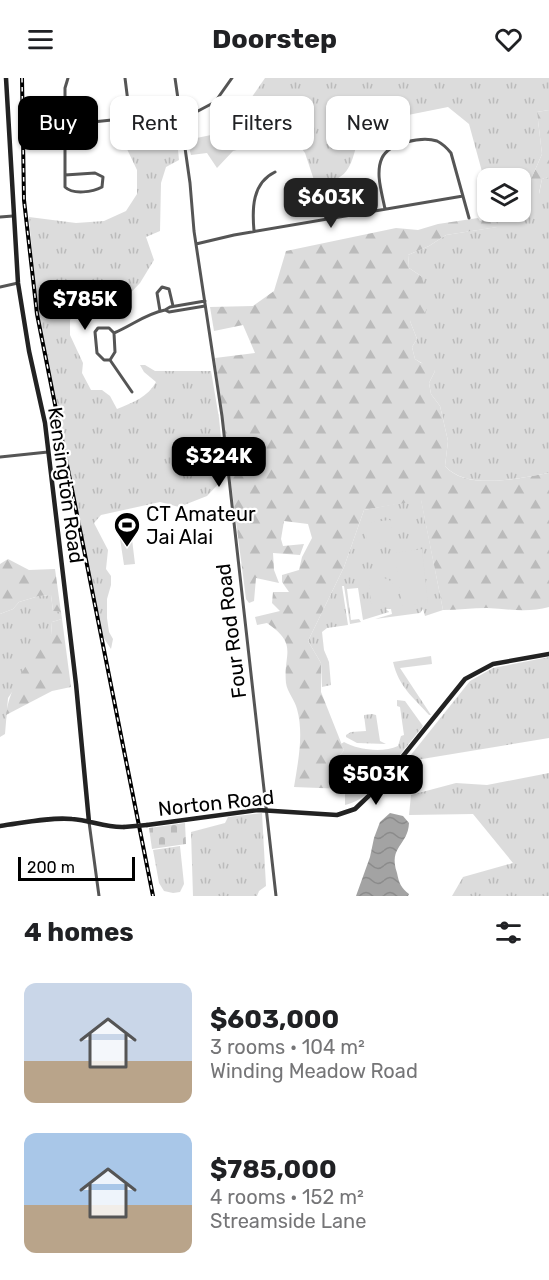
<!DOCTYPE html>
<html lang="en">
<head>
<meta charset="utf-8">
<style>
  :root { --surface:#fff; --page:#f2f2f2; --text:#202124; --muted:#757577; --accent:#000 }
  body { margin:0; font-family:Rubik,sans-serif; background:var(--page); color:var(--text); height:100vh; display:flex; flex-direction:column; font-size:22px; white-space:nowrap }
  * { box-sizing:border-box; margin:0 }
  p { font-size:20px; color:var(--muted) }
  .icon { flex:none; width:33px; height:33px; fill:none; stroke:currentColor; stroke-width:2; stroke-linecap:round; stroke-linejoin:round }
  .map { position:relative; height:818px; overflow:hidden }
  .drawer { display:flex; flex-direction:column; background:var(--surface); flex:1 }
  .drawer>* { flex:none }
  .top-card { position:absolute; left:18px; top:18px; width:513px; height:54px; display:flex; gap:12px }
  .buttons { position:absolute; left:477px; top:90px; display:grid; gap:12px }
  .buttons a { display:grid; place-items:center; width:54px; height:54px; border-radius:12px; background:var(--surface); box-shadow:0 2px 4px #0004; font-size:30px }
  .scale { position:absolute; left:18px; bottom:15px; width:117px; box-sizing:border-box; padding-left:6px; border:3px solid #000; border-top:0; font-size:16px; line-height:21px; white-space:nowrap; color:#000; -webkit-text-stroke:4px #fff; paint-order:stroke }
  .price { position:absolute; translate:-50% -51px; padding:0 14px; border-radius:12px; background:var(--accent); color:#fff; font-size:20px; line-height:39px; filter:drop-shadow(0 2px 3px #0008) }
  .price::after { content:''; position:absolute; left:50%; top:36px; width:18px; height:14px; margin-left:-9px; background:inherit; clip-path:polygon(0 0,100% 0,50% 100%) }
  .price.selected { background:#222; color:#fff }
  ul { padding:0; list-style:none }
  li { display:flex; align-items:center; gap:18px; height:150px; padding:0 24px }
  li span { display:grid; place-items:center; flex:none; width:168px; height:120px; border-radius:12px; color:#555 }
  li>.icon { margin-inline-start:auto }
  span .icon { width:72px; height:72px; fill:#fffc; stroke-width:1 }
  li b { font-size:26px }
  h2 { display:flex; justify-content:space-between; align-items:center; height:72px; padding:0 24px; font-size:26px }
  .pill { padding:0 21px; border-radius:12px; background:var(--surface); box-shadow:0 2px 4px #0004; font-size:21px; line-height:54px }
  .pill.selected { background:var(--accent); color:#fff }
  header { display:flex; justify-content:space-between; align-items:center; height:78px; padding:0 24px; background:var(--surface); font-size:27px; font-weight:700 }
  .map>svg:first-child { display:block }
  .grass { fill:url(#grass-tufts) }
  .forest { fill:url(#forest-firs) }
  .cemetery { fill:url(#cemetery-stones) }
  .pitch { fill:#dcdcdc }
  .water { fill:url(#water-waves) }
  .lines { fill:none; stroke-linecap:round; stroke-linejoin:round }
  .street { stroke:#555; stroke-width:3 }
  .secondary { stroke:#222; stroke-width:4.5 }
  .rail-casing { stroke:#000; stroke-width:4 }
  .rail { stroke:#fff; stroke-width:1.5; stroke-dasharray:4.5; stroke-linecap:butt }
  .secondary-bridge { stroke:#222; stroke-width:4.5 }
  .labels { text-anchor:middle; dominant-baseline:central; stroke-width:4.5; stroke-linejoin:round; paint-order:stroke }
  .street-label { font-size:20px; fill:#000; stroke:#fff }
  .poi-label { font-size:20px; fill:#000; stroke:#fff; text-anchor:start }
</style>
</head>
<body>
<header><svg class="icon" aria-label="menu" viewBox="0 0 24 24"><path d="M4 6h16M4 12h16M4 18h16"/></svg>Doorstep<svg class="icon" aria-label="heart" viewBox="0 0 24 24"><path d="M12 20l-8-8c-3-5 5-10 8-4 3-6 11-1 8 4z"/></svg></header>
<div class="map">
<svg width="549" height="818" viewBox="0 0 549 818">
  <defs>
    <pattern id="grass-tufts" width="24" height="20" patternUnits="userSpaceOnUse" patternTransform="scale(1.5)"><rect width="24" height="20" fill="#dcdcdc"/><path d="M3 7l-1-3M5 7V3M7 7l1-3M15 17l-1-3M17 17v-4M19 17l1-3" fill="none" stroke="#bbb"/></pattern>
    <pattern id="forest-firs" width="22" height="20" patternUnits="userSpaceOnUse" patternTransform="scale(1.5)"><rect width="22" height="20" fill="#dcdcdc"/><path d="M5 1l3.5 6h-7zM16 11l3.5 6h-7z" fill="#bbb"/></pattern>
    <pattern id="cemetery-stones" width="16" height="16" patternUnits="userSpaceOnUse" patternTransform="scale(1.5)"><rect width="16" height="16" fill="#dcdcdc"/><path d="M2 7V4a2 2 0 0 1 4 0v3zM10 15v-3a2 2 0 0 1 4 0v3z" fill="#bbb"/></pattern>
    <pattern id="water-waves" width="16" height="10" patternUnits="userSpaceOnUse" patternTransform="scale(1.5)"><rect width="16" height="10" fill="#a3a3a3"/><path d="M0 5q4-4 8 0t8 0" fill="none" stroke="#8b8b8b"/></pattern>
  </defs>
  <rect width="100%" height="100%" fill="#fff"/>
  <path class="grass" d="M265 0H549V32L537 34 542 76 532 99 539 116 542 101 549 99V395C520 400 467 413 445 388L448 363 440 328 431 316 429 305 435 293 415 281 412 269 417 261 410 243 421 198 409 190 408 177 429 168 446 157 497 149 493 134H520V100H488L487 112 469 46 448 29 398 39 358 61C350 93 348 100 316 108L305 75 292 57 233 73 217 90 207 75 191 77 187 62 211 57 245 29Z
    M177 62 179 82 166 89 161 105 160 153 146 159 154 182 140 205 120 226 90 228 77 233 70 242V257L83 285 82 295 91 312H102L110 318 117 331C132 325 148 319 156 304L144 294 140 287H145L155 293H211L219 340 225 399 207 418 179 429 160 424 101 437 94 445 108 472 106 491 111 498V507L107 521V540L109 554 113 561 111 571 103 559 41 256 35 211 29 139 76 145 104 143 126 133 137 116V92L126 69Z
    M421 421 443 532 425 538 423 531 420 535 375 541 392 536 391 531H386L389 534 363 542 358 510 347 511 351 542 359 541 361 544 350 546 344 508H342L348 547 327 550 322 554 324 572 329 584 331 607 322 609 321 585 308 563 344 489 364 432Z
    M51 517 53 533 61 534 62 541 52 544 51 557 8 620 5 656 0 659V536L13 531 19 524 39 518Z
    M431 578 432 586 400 590 431 637H429C412 618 399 609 393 584Z
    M549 579V660L416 682 410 678 470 603 493 590Z
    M397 622 405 623 423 648 391 688 349 683 336 689H331L344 672 341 666 344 664C358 672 383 675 398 668L401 658 404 657 400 629 397 628Z
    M372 636 376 637 380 663 386 666 357 665 346 659V657L351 654 366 653 364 637Z
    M549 695V818H452L463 799 513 785 473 736 409 737 411 717 456 705 487 707Z
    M262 735 266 808 259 813 257 818H193L191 754 225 745 228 739Z
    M180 768 184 806 180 814 173 815 164 813 159 805 153 772Z"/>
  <path class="forest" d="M549 32V99L542 101 539 115 540 119 529 122V106L542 76 537 34Z
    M494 136 498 149 446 157 429 168 408 177 409 190 421 198 430 222 425 235 410 243 417 261 412 269 415 281 421 285 431 286 435 293 429 305 431 316 440 328 448 363 445 388C466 413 520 400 549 395V529C528 535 508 531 487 530 472 530 458 532 443 532L421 422 364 432 344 489 308 563 321 585V614L344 672 331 689H336L349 683 391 688C379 704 365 723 345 727V711L294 709C298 684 304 656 297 631 295 622 287 614 286 605 283 575 299 567 267 545L257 547 255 539 280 533 272 525 273 514H289L282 504V497L299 492 302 479 312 460 308 446 284 443 281 461 283 468 304 466 300 477 273 475 274 492 279 505 256 500 254 523 249 525 246 521 215 280 255 275 243 247 214 253 210 229 253 228 274 213 286 173 396 150 418 152 438 146 478 140 480 143 485 141 484 138Z
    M8 481 29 492 55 491 61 534 53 533 51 517 39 518 19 524 13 531 0 536V486Z
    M62 541 71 609 52 613 6 637C9 615 20 591 37 577L33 564 51 557 52 544Z"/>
  <path class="cemetery" d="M185 745 186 766 152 771 149 750Z"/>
  <path class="pitch" d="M390 442 392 456 389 462 367 469 365 445Z
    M131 453 135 486 124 487 119 454Z
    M422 471 428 525 402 528 395 475Z
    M377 499C393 500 397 508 397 523L371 526 369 500Z"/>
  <path class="water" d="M390 735 403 738 409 745C408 768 388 768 397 795 399 805 401 810 409 816L408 818H356L370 779 374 760 380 744Z"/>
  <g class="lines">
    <path class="street" d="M125 0 130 40
      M175 0 190 105 194 153 222 338 276 818
      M64 47 198 33 215 24 232 0
      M95 95 103 99 102 109C93 114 73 117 65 109V97Z
      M65 97V10L68 0
      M385 131C382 115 375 95 382 80 389 65 422 58 437 63 443 66 447 70 451 75L469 140
      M0 139 13 138
      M254 153C252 131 252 105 275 94
      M196 166 234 157 463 118
      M0 209 18 205
      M205 223 170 229 165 232 169 234 205 228
      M160 233 157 215 162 209 169 211 173 228
      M114 255 115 274 110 282H104L97 275 95 254 98 250H109L114 255C133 247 145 236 165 232
      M110 282 132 314
      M0 379 48 374
      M89 744 99 818"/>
    <path class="secondary" d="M6 0 18 205 29 273 45 345 76 606 89 744
      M147 747 258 732 337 737 355 731 378 709 465 601 493 586 549 576
      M0 748C23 745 49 739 72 741 90 742 106 750 124 749"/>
    <g class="rail-casing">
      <path id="rail" d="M22 0 24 122 37 236 153 818"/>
    </g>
    <use href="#rail" class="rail"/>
    <path class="secondary-bridge" d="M124 749 147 747"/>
  </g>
  <defs>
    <g id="stadium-pin" transform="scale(1.35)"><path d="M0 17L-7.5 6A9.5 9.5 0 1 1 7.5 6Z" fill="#000" stroke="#fff"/><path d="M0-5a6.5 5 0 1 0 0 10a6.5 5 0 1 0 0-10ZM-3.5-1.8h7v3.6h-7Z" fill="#fff"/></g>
  </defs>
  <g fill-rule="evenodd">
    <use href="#stadium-pin" x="127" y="447"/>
  </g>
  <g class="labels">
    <g class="street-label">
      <text transform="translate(66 407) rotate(82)">Kensington Road</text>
      <text transform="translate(231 553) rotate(-97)">Four Rod Road</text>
      <text transform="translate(216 725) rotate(-6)">Norton Road</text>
    </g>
    <g class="poi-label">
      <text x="146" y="436">CT Amateur<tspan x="146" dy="23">Jai Alai</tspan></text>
    </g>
  </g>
</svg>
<div class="buttons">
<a><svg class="icon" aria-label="layers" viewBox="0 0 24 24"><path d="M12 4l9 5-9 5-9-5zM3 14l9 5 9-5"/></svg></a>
</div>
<div class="scale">200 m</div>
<b class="price selected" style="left:331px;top:151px">$603K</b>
<b class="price" style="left:85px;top:253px">$785K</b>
<b class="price" style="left:219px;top:410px">$324K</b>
<b class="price" style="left:376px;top:728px">$503K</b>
<div class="top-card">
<a class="pill selected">Buy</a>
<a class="pill">Rent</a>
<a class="pill">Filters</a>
<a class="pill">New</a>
</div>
</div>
<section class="drawer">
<h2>4 homes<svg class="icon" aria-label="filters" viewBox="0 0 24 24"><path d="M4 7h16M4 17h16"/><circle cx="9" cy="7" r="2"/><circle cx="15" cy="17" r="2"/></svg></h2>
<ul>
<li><span style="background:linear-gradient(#c9d6e8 65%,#b9a48a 0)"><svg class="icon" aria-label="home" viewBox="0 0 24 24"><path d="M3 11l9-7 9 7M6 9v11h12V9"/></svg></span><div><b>$603,000</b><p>3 rooms · 104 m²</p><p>Winding Meadow Road</p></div></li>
<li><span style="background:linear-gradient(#a9c7e8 60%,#b9a48a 0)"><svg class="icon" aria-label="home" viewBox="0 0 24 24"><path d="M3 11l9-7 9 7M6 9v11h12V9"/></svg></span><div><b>$785,000</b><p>4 rooms · 152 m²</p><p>Streamside Lane</p></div></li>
</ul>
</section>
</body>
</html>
